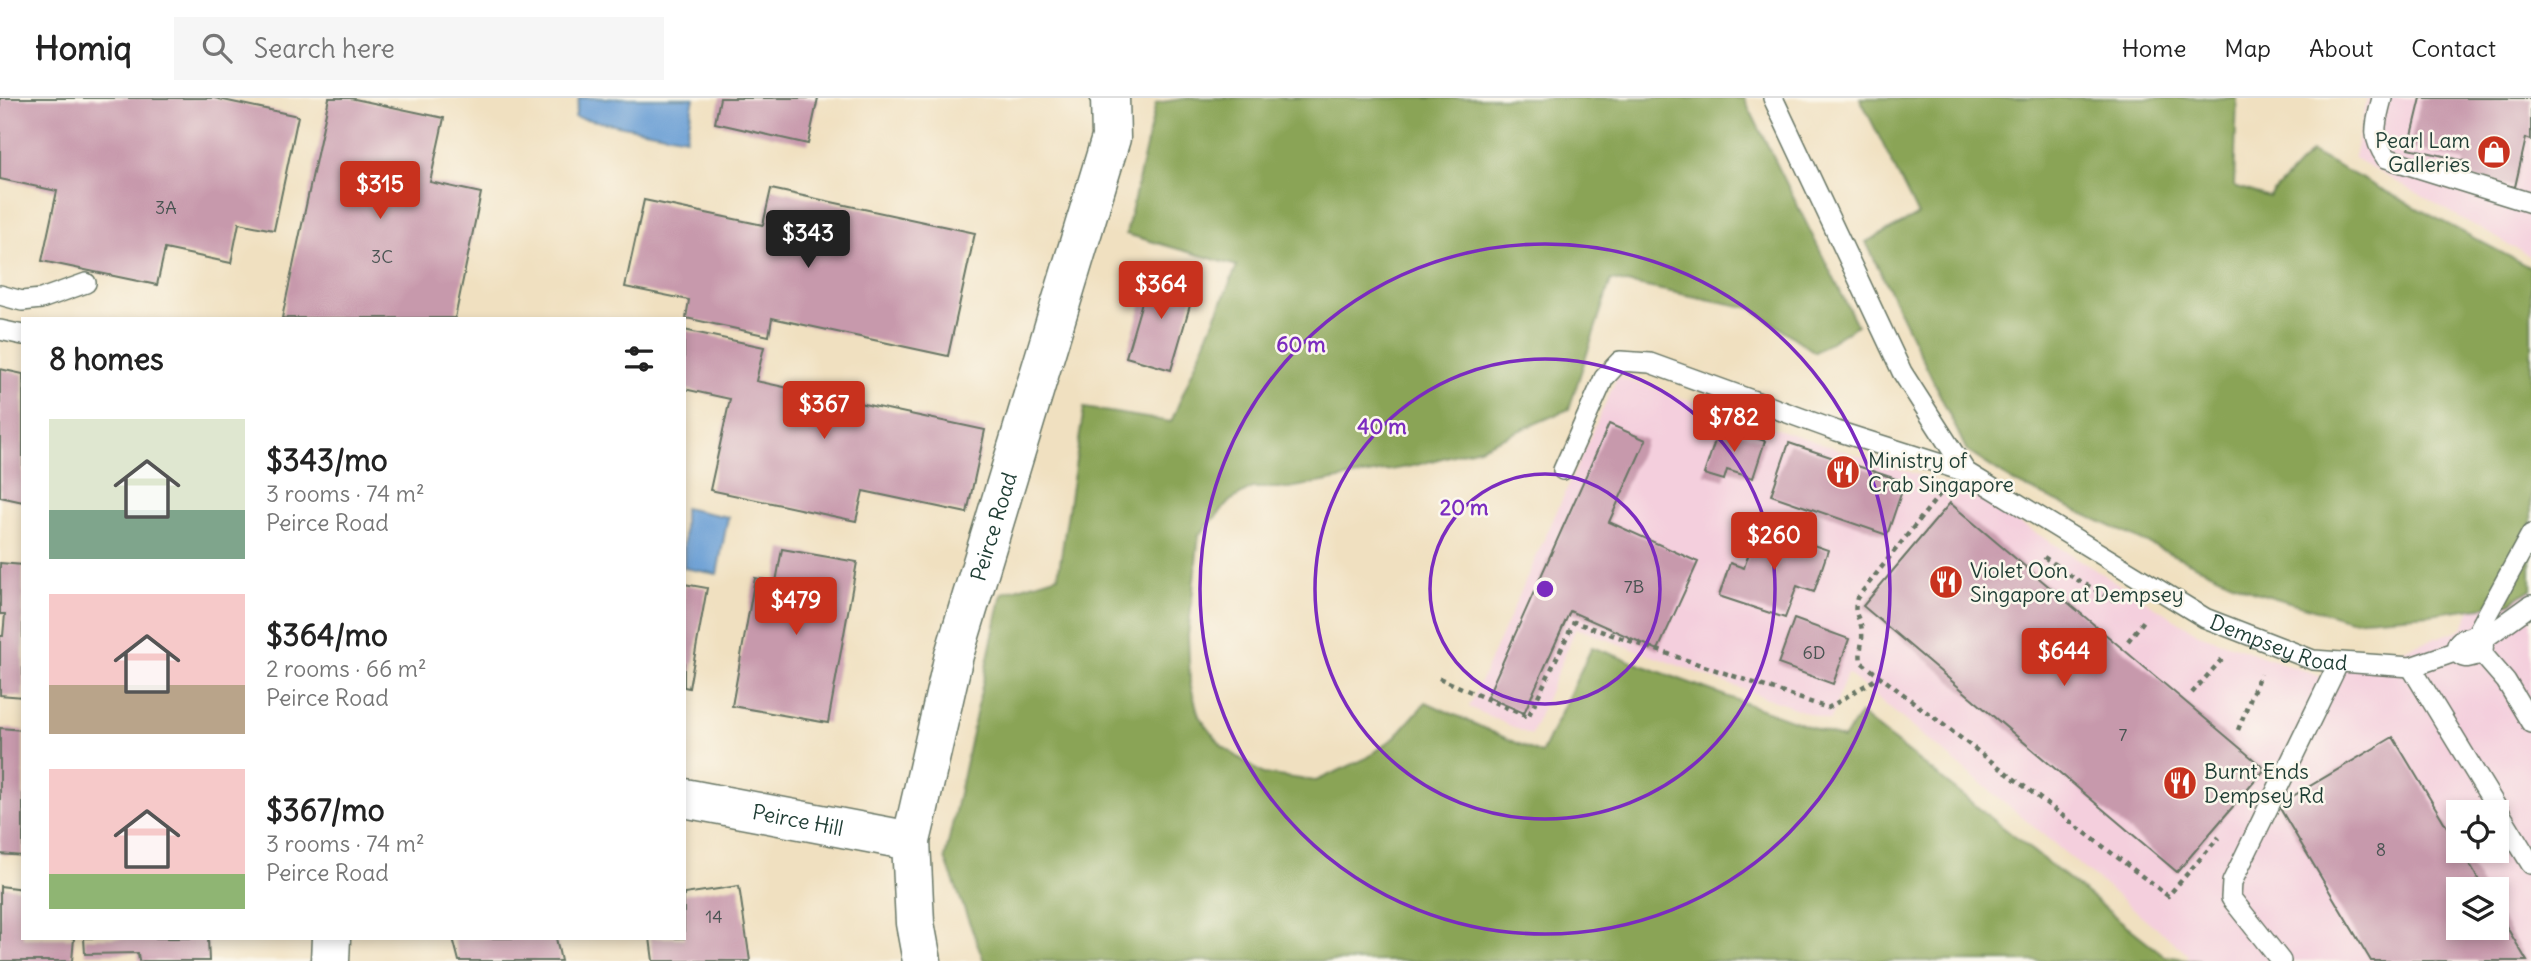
<!DOCTYPE html>
<html lang="en">
<head>
<meta charset="utf-8">
<style>
  :root { --surface:#fff; --page:#f6f6f6; --text:#222; --muted:#767676; --line:#e0e0e0; --accent:#c8321e }
  body { margin:0; font-family:Delius,sans-serif; background:var(--page); color:var(--text); height:100vh; display:flex; flex-direction:column; font-size:26px; white-space:nowrap }
  * { box-sizing:border-box; margin:0 }
  p { font-size:23px; color:var(--muted) }
  .icon { flex:none; width:38px; height:38px; fill:none; stroke:currentColor; stroke-width:2; stroke-linecap:round; stroke-linejoin:round }
  .map { position:relative; flex:1; overflow:hidden }
  .side { position:absolute; left:21px; top:219px; width:665px; height:623px; display:flex; flex-direction:column; background:var(--surface); border-radius:0px; box-shadow:0 4px 10px #0003 }
  .side>* { flex:none }
  .controls { position:absolute; left:2446px; top:702px; display:grid; gap:14px }
  .controls a { display:grid; place-items:center; width:63px; height:63px; border-radius:0px; background:var(--surface); box-shadow:0 4px 10px #0003; font-size:35px }
  .price { position:absolute; translate:-50% -60px; padding:0 16px; border-radius:7px; background:var(--accent); color:#fff; font-size:23px; line-height:46px; filter:drop-shadow(0 2px 4px #0008) }
  .price::after { content:''; position:absolute; left:50%; top:42px; width:21px; height:16px; margin-left:-10px; background:inherit; clip-path:polygon(0 0,100% 0,50% 100%) }
  .price.on { background:#222; color:#fff }
  ul { padding:0; list-style:none }
  li { display:flex; align-items:center; gap:21px; height:175px; padding:0 28px }
  li span { display:grid; place-items:center; flex:none; width:196px; height:140px; border-radius:0px; color:#555 }
  li>.icon { margin-inline-start:auto }
  span .icon { width:84px; height:84px; fill:#fffc; stroke-width:1 }
  li b { font-size:30px }
  h2 { display:flex; justify-content:space-between; align-items:center; height:84px; padding:0 28px; font-size:30px }
  header { display:flex; align-items:center; gap:42px; box-sizing:border-box; height:98px; padding:0 35px; background:var(--surface); border-bottom:2px solid var(--line) }
  header strong { font-size:33px }
  nav { display:flex; gap:38px; margin-inline-start:auto; font-size:24px }
  .search { width:490px; height:63px; background:var(--page); display:flex; align-items:center; gap:18px; box-sizing:border-box; padding:0 24px; border-radius:0px; color:var(--muted); font-size:26px }
  .map>svg:first-child { display:block }
  .built { fill:#f4cfdd; fill-rule:evenodd }
  .forest { fill:#8aa456; stroke:#547045; stroke-width:2 }
  .water { fill:#679dd4; stroke:#436d84; stroke-width:2 }
  .building { fill:#c799ac }
  .lines { fill:none; stroke-linecap:round; stroke-linejoin:round }
  .service-casing { stroke:#687665; stroke-width:22 }
  .minor-casing { stroke:#687665; stroke-width:41 }
  .path { stroke:#687665; stroke-width:4.5; stroke-dasharray:5 5; stroke-linecap:butt }
  .service { stroke:#fff; stroke-width:19 }
  .minor { stroke:#fff; stroke-width:38 }
  .ring { fill:none; stroke:#7b2cbf; stroke-width:3.5 }
  .labels { text-anchor:middle; dominant-baseline:central; stroke-width:5; stroke-linejoin:round; paint-order:stroke }
  .number-label { font-size:18px; fill:#495452 }
  .poi-label { font-size:21px; fill:#1f3d34; stroke:#fbf7ec; text-anchor:start }
  .street-label { font-size:21px; fill:#1f3d34; stroke:#fbf7ec }
  .centre { fill:#7b2cbf; stroke:#fbf7ec; stroke-width:3.5 }
  .ring-label { font-size:21px; text-anchor:middle; font-weight:bold; fill:#7b2cbf; stroke:#fbf7ec; stroke-width:5; stroke-linejoin:round; paint-order:stroke }
</style>
</head>
<body>
<header>
<strong>Homiq</strong>
<div class="search"><svg class="icon" aria-label="search" viewBox="0 0 24 24"><circle cx="10" cy="10" r="6"/><path d="M15 15l6 6"/></svg>Search here</div>
<nav><a>Home</a><a>Map</a><a>About</a><a>Contact</a></nav>
</header>
<div class="map">
<svg width="2531" height="863" viewBox="0 0 2531 863">
  <rect width="100%" height="100%" fill="#fbf7ec"/>
  <filter id="ink" filterUnits="userSpaceOnUse"><feTurbulence type="fractalNoise" baseFrequency=".0143" numOctaves="2"/><feDisplacementMap in="SourceGraphic" scale="14" xChannelSelector="R" yChannelSelector="G"/><feConvolveMatrix kernelMatrix="1 2 1 2 8 2 1 2 1" color-interpolation-filters="sRGB"/></filter>
  <filter id="wash" filterUnits="userSpaceOnUse"><feTurbulence type="fractalNoise" baseFrequency=".00686" numOctaves="4" result="noise"/><feDisplacementMap in="SourceGraphic" scale="28" xChannelSelector="R" yChannelSelector="G"/><feGaussianBlur stdDeviation="1.57" result="paint"/><feColorMatrix in="noise" values="0 0 0 0 0 0 0 0 0 0 0 0 0 0 0 0 0 1.4 0 .05"/><feComposite in="paint" operator="in"/></filter>
  <g filter="url(#wash)">
    <rect width="100%" height="100%" fill="#f0e0c0"/>
    <path class="built" d="M2367 0H2531V159L2354 60Z
      M1617 279 1970 394 2199 536 2322 579 2333 554 2401 552 2462 531 2531 380V863H2185L2189 857 1847 575 1830 623 1576 530 1531 637 1469 609ZM2459 714H2497V752H2459ZM2459 791H2497V830H2459Z"/>
    <path class="forest" d="M1189 0H1744L1857 227 1815 254 1751 210 1611 182 1569 311 1479 350 1413 368 1289 390H1252L1230 403 1199 437 1188 538 1190 585 1199 618 1222 648 1263 676 1316 683 1367 660 1395 639 1426 604 1541 656 1592 549 1843 641 1860 616 2165 858 2200 863H984L945 760 1002 495 1058 478 1084 310 1171 324 1237 168 1126 136 1156 5Z
      M1860 0H2237L2234 88 2269 99 2311 54 2531 170V491L2510 505 2430 516 2350 522 2252 493 2014 384 1967 353 1866 144 1918 117Z"/>
    <path class="water" d="M579 0H694L686 40 575 19Z
      M684 410 728 419 717 476 684 470Z"/>
    <g id="blocks">
      <path class="building" d="M0 0H214L298 18 274 132 239 125 231 165 165 151 157 187 42 163 57 93 0 81Z
        M329 0H350L444 20 430 84 481 95 455 220H282Z
        M720 0H818L808 46 715 25Z
        M2421 0H2531V42L2526 40 2515 89 2462 77 2465 63 2409 50Z
        M771 91 975 135 948 258 772 220 769 238 686 220 689 202 625 189 644 102 763 127Z
        M1151 173 1196 187 1171 272 1126 259Z
        M684 232 764 249 756 283 985 332 967 415 863 393 856 423 710 392 730 301 684 291Z
        M0 271 23 276V404L0 399Z
        M1609 326 1646 342 1609 424 1698 464 1658 552 1570 513 1524 615 1487 599Z
        M1720 328 1765 343 1753 380 1727 372 1724 382 1704 376Z
        M1789 345 1905 384 1887 437 1771 397Z
        M1950 405 2265 671 2177 774 1863 508Z
        M1758 428 1828 452 1814 494 1797 488 1785 520 1719 498 1730 465 1744 470Z
        M782 451 857 464 828 625 732 608 755 480 776 484Z
        M0 465 23 467V599L0 597V538H3L5 516H0Z
        M684 486 707 490 689 590 684 589Z
        M1794 521 1849 541 1833 586 1778 566Z
        M0 630 23 632V758L0 756Z
        M2393 639 2459 749V752H2461L2484 791H2459V830H2497V813L2527 863H2371L2278 707Z
        M0 788 23 791V840H74L72 863H0Z
        M739 788 750 863H653L650 840H684V796Z
        M84 840H208L209 863H139L138 855 85 856Z
        M453 840H556L561 863H459Z"/>
    </g>
  </g>
  <g filter="url(#ink)">
    <use href="#blocks" fill-opacity="0" stroke="#687665" stroke-width="2"/>
    <g class="lines">
      <g class="service-casing">
        <g id="service">
          <path d="M1773 0 1902 274 1966 374"/>
          <path d="M2382 0C2376 26 2370 37 2386 60L2531 105"/>
          <path d="M0 197 22 203 41 201 86 185"/>
          <path d="M0 232 23 237"/>
          <path id="s1" d="M1563 372 1604 280 1620 263 1650 265 1837 333 1966 374 2205 520 2313 562 2411 569 2466 550"/>
          <path d="M2531 436 2472 544 2506 583 2531 625"/>
          <path d="M2474 548 2531 507"/>
          <path d="M2411 569 2531 766"/>
          <path d="M2281 863 2231 800 2232 784 2339 564"/>
        </g>
      </g>
      <g class="minor-casing">
        <g id="minor">
          <path d="M2466 550 2474 548"/>
          <path id="s2" d="M684 700 911 743"/>
          <path d="M330 863 331 840"/>
          <path id="s3" d="M922 863 915 825 911 743 918 714 954 557 1111 40 1110 0"/>
        </g>
      </g>
      <path class="path" d="M1940 396 1857 500C1852 519 1861 518 1862 534 1863 546 1859 551 1861 564L2168 798 2219 739
        M2044 459 2074 480 2114 502
        M2128 543 2146 520
        M1439 580 1528 619 1574 524 1828 610 1881 578
        M2192 595 2223 560
        M2238 632 2260 576"/>
      <use href="#service" class="service"/>
      <use href="#minor" class="minor"/>
    </g>
  </g>
  <g class="ring">
    <circle cx="1545" cy="491" r="115"/>
    <circle cx="1545" cy="491" r="230"/>
    <circle cx="1545" cy="491" r="345"/>
  </g>
  <defs>
    <g id="shop-disc" transform="scale(1.75)"><circle r="9.5" fill="#c8321e" stroke="#fbf7ec"/><path d="M-5-2.5h2.3a2.7 3.5 0 0 1 5.4 0H5L5.5 6h-11ZM-1.5-2.5h3a1.5 2.3 0 0 0-3 0Z" fill="#fff"/></g>
    <g id="restaurant-disc" transform="scale(1.75)"><circle r="9.5" fill="#c8321e" stroke="#fbf7ec"/><path d="M-5-6h1v4h1v-4h1v4h1v-4h1v5L-1.5 .5V6h-2V.5L-5-1ZM5-6V6H3V1.5H1.5Q1.5-4 5-6Z" fill="#fff"/></g>
  </defs>
  <g fill-rule="evenodd">
    <use href="#shop-disc" x="2494" y="54"/>
    <use href="#restaurant-disc" x="1843" y="374"/>
    <use href="#restaurant-disc" x="1946" y="484"/>
    <use href="#restaurant-disc" x="2180" y="685"/>
  </g>
  <g class="labels">
    <g class="number-label">
      <text x="166" y="109">3A</text>
      <text x="382" y="158">3C</text>
      <text x="1634" y="488">7B</text>
      <text x="1814" y="554">6D</text>
      <text x="2123" y="636">7</text>
      <text x="2381" y="751">8</text>
      <text x="714" y="818">14</text>
    </g>
    <g class="poi-label">
      <text x="2470" y="42" text-anchor="end">Pearl Lam<tspan x="2470" dy="24">Galleries</tspan></text>
      <text x="1868" y="362">Ministry of<tspan x="1868" dy="24">Crab Singapore</tspan></text>
      <text x="1970" y="472">Violet Oon<tspan x="1970" dy="24">Singapore at Dempsey</tspan></text>
      <text x="2204" y="673">Burnt Ends<tspan x="2204" dy="24">Dempsey Rd</tspan></text>
    </g>
    <g class="street-label">
      <text stroke="none"><textPath href="#s3" startOffset="446">Peirce Road</textPath></text>
      <text stroke="none"><textPath href="#s1" startOffset="847">Dempsey Road</textPath></text>
      <text stroke="none"><textPath href="#s2" startOffset="116">Peirce Hill</textPath></text>
    </g>
  </g>
  <circle cx="1545" cy="491" r="10" class="centre"/>
  <g class="ring-label">
    <text x="1301" y="254">60 m</text>
    <text x="1382" y="336">40 m</text>
    <text x="1464" y="417">20 m</text>
  </g>
</svg>
<div class="controls">
<a><svg class="icon" aria-label="locate" viewBox="0 0 24 24"><circle cx="12" cy="12" r="6"/><path d="M12 2v4M12 18v4M2 12h4M18 12h4"/></svg></a>
<a><svg class="icon" aria-label="layers" viewBox="0 0 24 24"><path d="M12 4l9 5-9 5-9-5zM3 14l9 5 9-5"/></svg></a>
</div>
<b class="price" style="left:380px;top:123px">$315</b>
<b class="price on" style="left:808px;top:172px">$343</b>
<b class="price" style="left:1161px;top:223px">$364</b>
<b class="price" style="left:824px;top:343px">$367</b>
<b class="price" style="left:1734px;top:356px">$782</b>
<b class="price" style="left:1774px;top:474px">$260</b>
<b class="price" style="left:796px;top:539px">$479</b>
<b class="price" style="left:2064px;top:590px">$644</b>
<section class="side">
<h2>8 homes<svg class="icon" aria-label="filters" viewBox="0 0 24 24"><path d="M4 7h16M4 17h16"/><circle cx="9" cy="7" r="2"/><circle cx="15" cy="17" r="2"/></svg></h2>
<ul>
<li><span style="background:linear-gradient(#dfe7d0 65%,#7fa58c 0)"><svg class="icon" aria-label="home" viewBox="0 0 24 24"><path d="M3 11l9-7 9 7M6 9v11h12V9"/></svg></span><div><b>$343/mo</b><p>3 rooms · 74 m²</p><p>Peirce Road</p></div></li>
<li><span style="background:linear-gradient(#f6c9c9 65%,#b9a48a 0)"><svg class="icon" aria-label="home" viewBox="0 0 24 24"><path d="M3 11l9-7 9 7M6 9v11h12V9"/></svg></span><div><b>$364/mo</b><p>2 rooms · 66 m²</p><p>Peirce Road</p></div></li>
<li><span style="background:linear-gradient(#f6c9c9 75%,#8fb573 0)"><svg class="icon" aria-label="home" viewBox="0 0 24 24"><path d="M3 11l9-7 9 7M6 9v11h12V9"/></svg></span><div><b>$367/mo</b><p>3 rooms · 74 m²</p><p>Peirce Road</p></div></li>
</ul>
</section>
</div>
</body>
</html>
